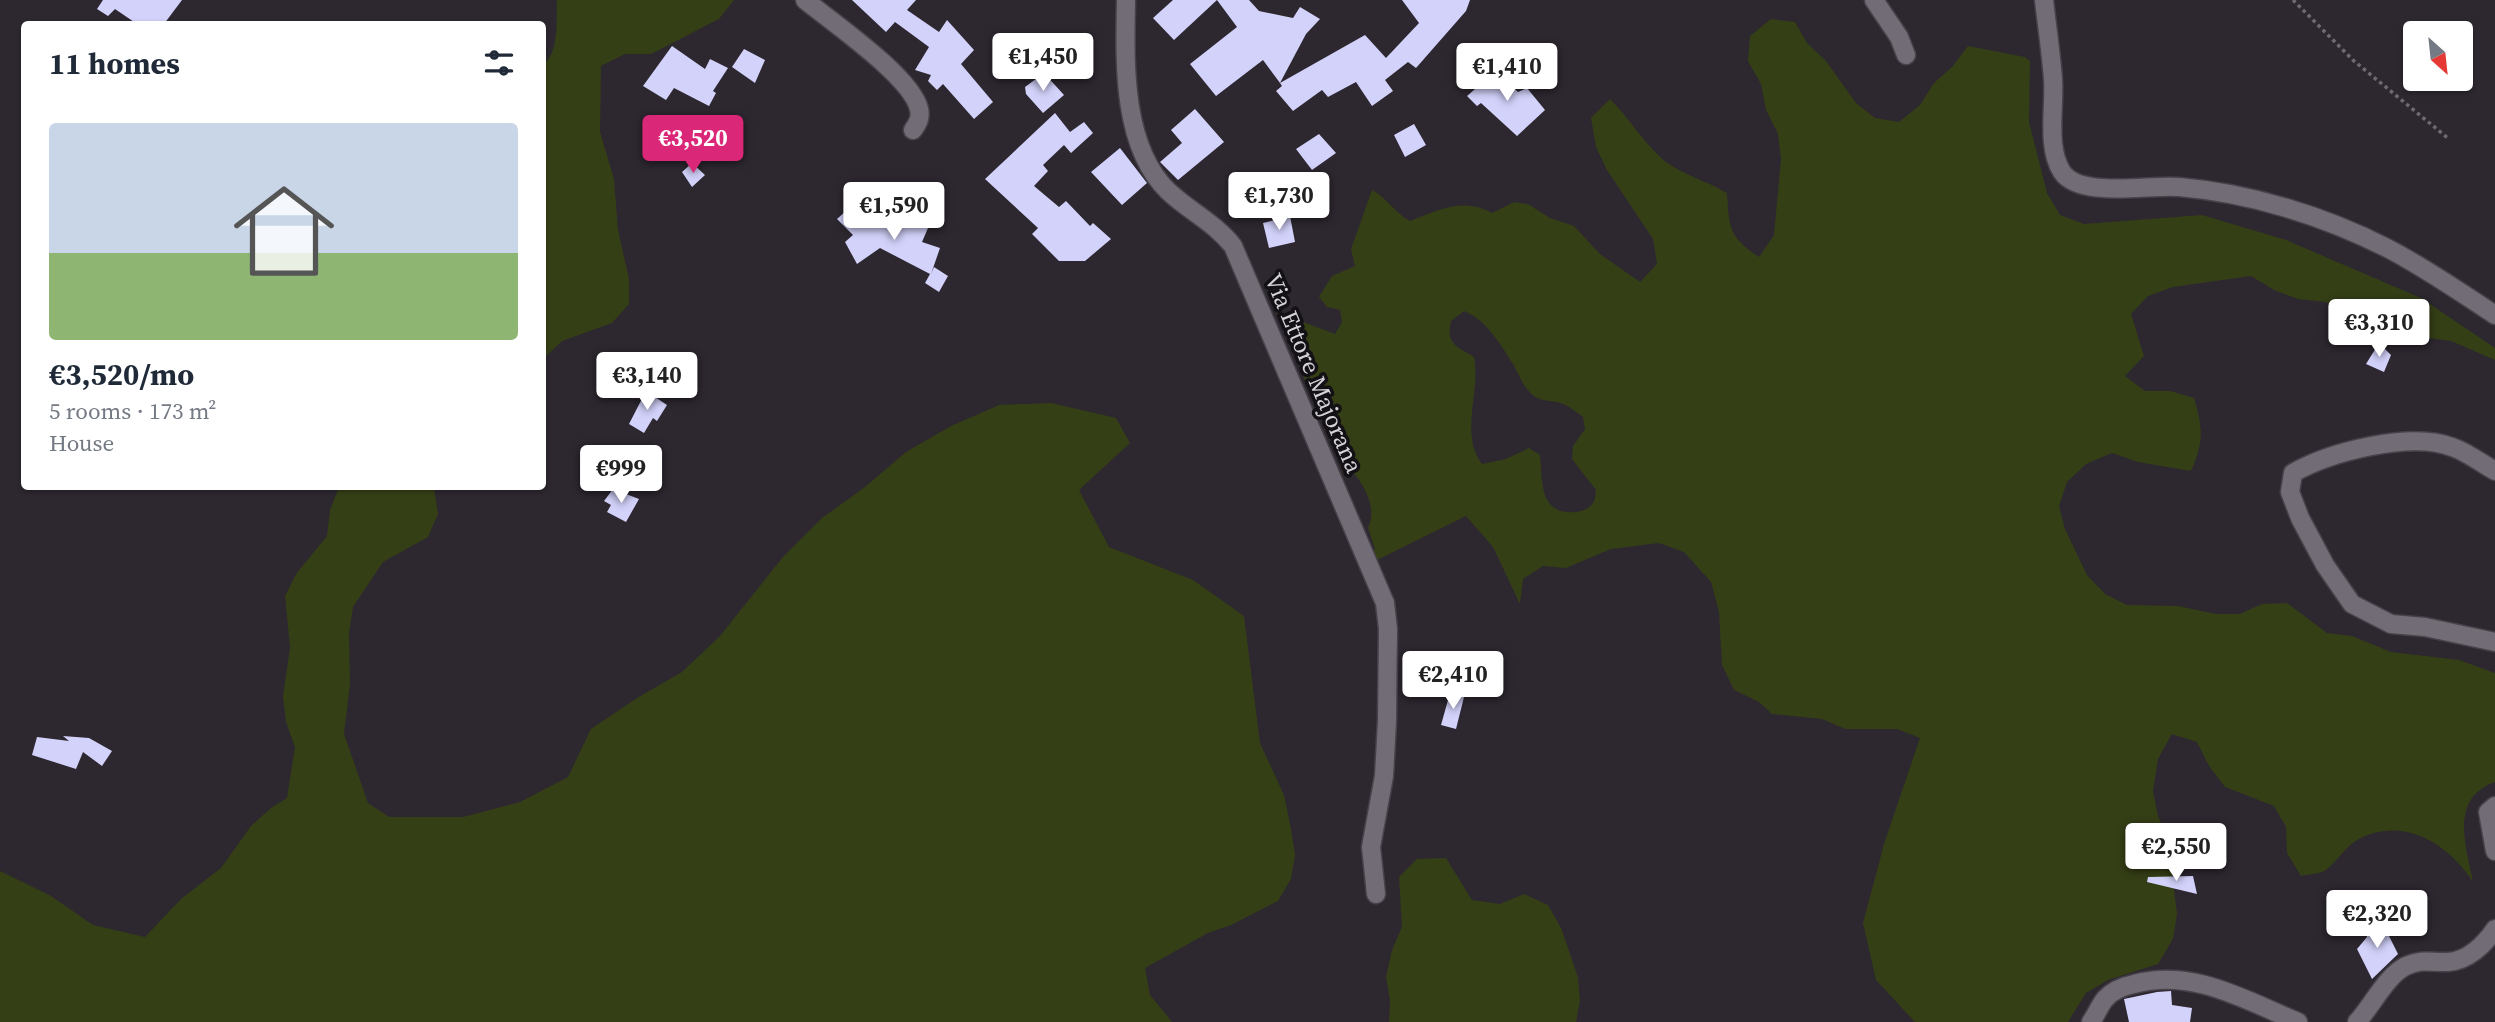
<!DOCTYPE html>
<html lang="en">
<head>
<meta charset="utf-8">
<style>
  :root { --surface:#fff; --page:#f6f6f7; --text:#1f2937; --muted:#747a83; --line:#e0e1e3; --accent:#db2777 }
  body { margin:0; font-family:"Source Serif 4",serif; background:var(--page); color:var(--text); height:100vh; display:flex; flex-direction:column; font-size:26px; white-space:nowrap }
  * { box-sizing:border-box; margin:0 }
  p { font-size:23px; color:var(--muted) }
  .icon { flex:none; width:38px; height:38px; fill:none; stroke:currentColor; stroke-width:2; stroke-linecap:round; stroke-linejoin:round }
  .map { position:relative; flex:1; overflow:hidden }
  .panel { position:absolute; left:21px; top:21px; width:525px; height:469px; display:flex; flex-direction:column; background:var(--surface); border-radius:7px; box-shadow:0 2px 5px #0004 }
  .panel>* { flex:none }
  .needle { width:46px; rotate:153deg }
  .fabs { position:absolute; left:2403px; top:21px; display:grid; gap:14px }
  .fabs a { display:grid; place-items:center; width:70px; height:70px; border-radius:7px; background:var(--surface); box-shadow:0 2px 5px #0004; font-size:35px }
  .price { position:absolute; translate:-50% -60px; padding:0 16px; border-radius:7px; background:#fff; color:#222; font-size:23px; line-height:46px; filter:drop-shadow(0 2px 4px #0008) }
  .price::after { content:''; position:absolute; left:50%; top:42px; width:21px; height:16px; margin-left:-10px; background:inherit; clip-path:polygon(0 0,100% 0,50% 100%) }
  .price.current { background:var(--accent); color:#fff }
  ul { padding:0; list-style:none }
  li { display:grid; align-content:center; gap:14px; height:371px; padding:0 28px }
  li+li { border-top:2px solid var(--line) }
  li span { display:grid; place-items:center; height:217px; border-radius:7px; color:#555 }
  li>.icon { margin-inline-start:auto }
  span .icon { width:126px; height:126px; fill:#fffc; stroke-width:1 }
  li b { font-size:30px }
  h2 { display:flex; justify-content:space-between; align-items:center; height:84px; padding:0 28px; font-size:30px }
  .map>svg:first-child { display:block }
  .green { fill:#353f16; fill-rule:evenodd }
  .building { fill:#d3d2fb }
  .lines { fill:none; stroke-linecap:round; stroke-linejoin:round }
  .minor-casing { stroke:#47424a; stroke-width:21 }
  .path { stroke:#6f6a72; stroke-width:3.5; stroke-dasharray:3.5 3.5; stroke-linecap:butt }
  .minor { stroke:#726c76; stroke-width:18 }
  .labels { text-anchor:middle; dominant-baseline:central; stroke-width:7; stroke-linejoin:round; paint-order:stroke }
  .street-label { font-size:24px; fill:#d5d2d8; stroke:#131115 }
</style>
</head>
<body>
<div class="map">
<svg width="2495" height="1022" viewBox="0 0 2495 1022">
  <rect width="100%" height="100%" fill="#2d2730"/>
  <path class="green" d="M557 0H734L719 19 651 54H625L601 66 600 132 614 179 618 230 629 279V304L612 323 562 341 543 359 542 65C560 54 556 19 557 0Z
    M1771 19 1795 22 1807 43 1826 61 1856 103 1875 118 1899 122 1920 105 1934 83 1952 67 1968 46 2025 57 2030 61 2029 122 2047 193 2060 215 2084 224 2202 215 2286 240 2421 298 2495 348V360L2451 341 2371 330 2348 318 2326 302 2298 299 2274 290 2251 276 2173 287 2148 296 2131 314 2144 356 2125 376 2145 391H2170L2194 398C2203 429 2204 441 2191 471L2138 462 2112 453 2086 464 2067 482 2059 506 2065 529 2087 575 2105 594 2127 605 2178 606 2216 614H2240L2262 604 2287 603 2327 633 2352 636 2391 652 2459 660 2495 673V782C2449 798 2466 847 2473 882 2450 846 2407 817 2363 837 2345 845 2341 858 2327 869 2322 874 2309 874 2301 876L2287 853 2286 827 2274 806 2225 787 2209 766 2197 742 2172 734 2158 759 2153 791 2158 816 2168 839 2177 914 2173 939 2158 964 2108 980 2086 993 2068 1022H1915L1876 980 1863 923 1884 844 1920 738 1897 729H1845L1822 719 1772 714 1759 702 1734 690 1722 665 1719 612 1711 582 1684 552 1659 543 1611 549 1566 568 1543 566 1523 579 1520 604 1493 547 1466 516 1371 563 1368 555 1375 549 1368 528C1377 509 1366 488 1353 472L1344 475 1277 312 1335 334 1342 322 1340 310 1327 307 1319 297 1332 276 1355 266 1351 249 1372 190C1387 198 1395 213 1410 221 1438 210 1463 197 1492 213L1514 202 1528 204 1550 218 1574 226 1600 254 1640 282 1657 264 1653 239 1607 170 1596 147 1591 118 1610 99C1628 117 1642 140 1660 157 1679 174 1706 180 1727 193 1729 228 1729 237 1759 257L1774 235 1781 159 1778 134 1766 110 1761 84 1748 61 1750 36ZM1464 311C1485 319 1499 342 1511 361 1519 373 1522 387 1534 396 1543 402 1551 400 1560 403 1568 405 1576 412 1583 417L1585 429 1573 446 1572 459 1596 490C1595 493 1596 497 1594 501 1588 515 1559 516 1550 504 1540 491 1542 470 1540 455L1529 448 1506 459 1482 464C1459 434 1481 392 1474 357 1456 346 1446 344 1451 321Z
    M1051 403 1116 418 1130 443 1079 490 1109 547 1193 580 1244 616 1260 743 1284 795 1291 829 1295 855 1291 879 1278 901 1231 925 1208 933 1145 968 1150 995 1172 1022H0V871L51 896 93 925 145 937 181 899 221 868 251 826 271 808 287 798 295 747 286 722 283 697 290 647 285 596 296 574 327 536 330 510 339 487H434L438 514 428 537 383 562 353 607 349 633 350 684 344 734 368 803 389 817H463L520 802 568 777 591 729 637 698 682 672 720 636 783 557 822 518 865 487 906 452 951 426 999 405Z
    M1446 858 1472 900 1500 904 1524 894 1548 905 1561 928 1578 977 1580 1001 1576 1022H1389L1390 1001 1386 977 1392 950 1402 927 1399 877 1417 859Z"/>
  <path class="building" d="M103 0H182L164 24H137L115 9 108 16 97 9Z
    M852 0H916L907 10 939 32 947 20 974 50 961 64 993 102 974 119 943 84 937 90 928 81 931 75 915 70 929 47 895 22 886 32Z
    M1173 0H1249L1259 11 1293 18 1300 7 1320 19 1306 34 1280 83 1263 60 1216 96 1190 64 1237 27 1217 0 1174 40 1153 18Z
    M1402 0H1470L1466 11 1416 68 1408 62 1385 80 1393 91 1372 106 1356 82 1328 97 1322 90 1293 111 1276 91 1282 86 1280 83 1365 35 1386 58 1419 23Z
    M672 46 705 69 710 59 728 68 713 91 716 93 709 106 674 88 666 100 643 86Z
    M744 49 765 60 755 83 732 67Z
    M1496 71 1518 92 1527 88 1545 110 1517 136 1481 103 1477 106 1467 96Z
    M1044 73 1064 95 1043 113 1026 94 1025 87Z
    M1195 109 1224 142 1178 180 1160 162 1182 143 1171 130Z
    M1055 113 1070 132 1084 122 1093 133 1071 153 1064 145 1043 165 1048 171 1034 186 1059 207 1066 201 1090 226 1093 223 1111 239 1085 261H1059L1032 234 1038 228 985 179Z
    M1414 124 1426 145 1405 157 1394 135Z
    M1319 134 1336 153 1312 170 1296 149Z
    M1120 148 1147 183 1122 205 1091 172Z
    M692 163 705 175 692 187 682 172Z
    M884 209 928 228 922 242 940 248 931 274 934 267 948 276 939 292 925 283 930 274 880 248 857 264 845 242 853 235 837 219 847 210 866 228 869 212 883 215Z
    M1290 216 1295 242 1269 248 1263 223Z
    M2379 343 2391 355 2384 372 2366 364Z
    M646 391 667 405 657 421 653 418 644 433 629 424Z
    M613 489 639 499 626 522 607 512 611 505 604 501Z
    M1450 693 1464 697 1456 729 1441 725Z
    M63 736 89 738 112 751 102 766 83 752 76 769 32 755 37 737 69 741Z
    M2193 876 2197 894 2147 882 2148 877Z
    M2382 922 2398 954 2372 979 2357 949 2367 937 2366 931Z
    M2171 991 2172 1005 2192 1008 2190 1022H2129L2124 999 2157 992Z"/>
  <g class="lines">
    <g class="minor-casing">
      <path id="minor" d="M805 0C832 22 912 77 919 109 921 118 918 123 913 130
        M1126 0C1125 59 1121 145 1168 191 1189 211 1215 223 1233 246L1385 603 1388 629 1387 721 1384 776 1371 847 1376 894
        M1874 0 1899 37 1906 55
        M2044 0C2047 26 2051 53 2053 79 2055 108 2046 147 2062 172 2080 199 2151 184 2179 187 2250 193 2324 216 2387 248 2424 267 2460 292 2495 315
        M2495 471C2481 463 2467 452 2452 447 2410 431 2330 452 2293 473L2290 492 2300 518 2325 565 2352 604 2391 624 2425 627 2495 642
        M2495 806 2488 812 2495 851
        M2091 1022C2096 1015 2100 1005 2105 999 2112 991 2124 986 2134 984 2192 968 2245 1000 2298 1022
        M2357 1022C2371 1007 2388 974 2406 966 2424 958 2431 963 2448 962 2468 961 2485 944 2495 929"/>
    </g>
    <path class="path" d="M2293 0 2354 61 2449 139"/>
    <use href="#minor" class="minor"/>
  </g>
  <g class="labels">
    <g class="street-label">
      <text transform="translate(1314 373) rotate(67)">Via Ettore Majorana</text>
    </g>
  </g>
</svg>
<div class="fabs">
<a><svg class="needle" viewBox="-14 -14 28 28"><path d="M0-13l5 13h-10z" fill="#e53935"/><path d="M0 13l5-13h-10z" fill="#747a83"/></svg></a>
</div>
<b class="price" style="left:1043px;top:93px">€1,450</b>
<b class="price" style="left:1507px;top:103px">€1,410</b>
<b class="price current" style="left:693px;top:175px">€3,520</b>
<b class="price" style="left:1279px;top:232px">€1,730</b>
<b class="price" style="left:894px;top:242px">€1,590</b>
<b class="price" style="left:2379px;top:359px">€3,310</b>
<b class="price" style="left:647px;top:412px">€3,140</b>
<b class="price" style="left:621px;top:505px">€999</b>
<b class="price" style="left:1453px;top:711px">€2,410</b>
<b class="price" style="left:2176px;top:883px">€2,550</b>
<b class="price" style="left:2377px;top:950px">€2,320</b>
<section class="panel">
<h2>11 homes<svg class="icon" aria-label="filters" viewBox="0 0 24 24"><path d="M4 7h16M4 17h16"/><circle cx="9" cy="7" r="2"/><circle cx="15" cy="17" r="2"/></svg></h2>
<ul>
<li><span style="background:linear-gradient(#c9d6e8 60%,#8fb573 0)"><svg class="icon" aria-label="home" viewBox="0 0 24 24"><path d="M3 11l9-7 9 7M6 9v11h12V9"/></svg></span><div><b>€3,520/mo</b><p>5 rooms · 173 m²</p><p>House</p></div></li>
</ul>
</section>
</div>
</body>
</html>
